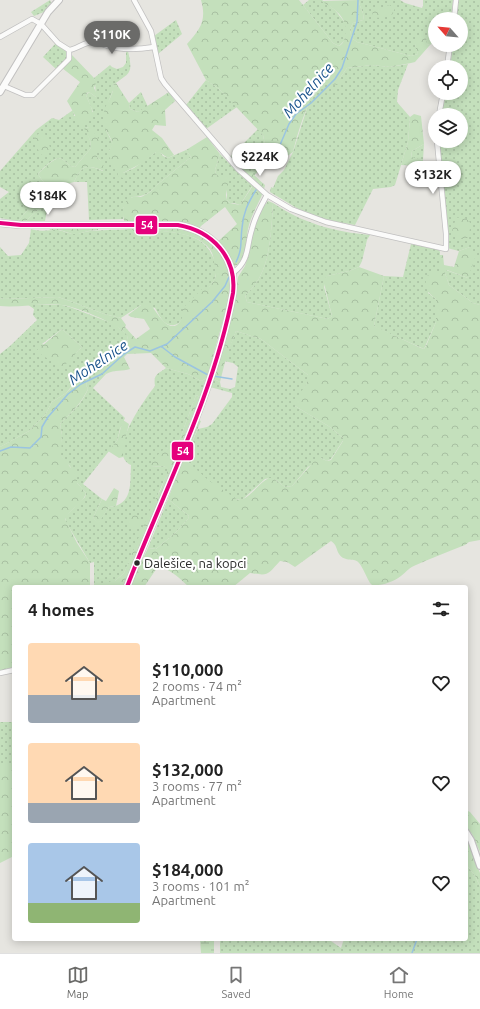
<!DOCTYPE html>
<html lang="en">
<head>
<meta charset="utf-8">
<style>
  :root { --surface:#fff; --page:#f6f6f6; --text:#222; --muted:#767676; --line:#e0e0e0; --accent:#6b6b69 }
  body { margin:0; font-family:Ubuntu,sans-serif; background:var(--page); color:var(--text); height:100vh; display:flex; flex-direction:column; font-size:15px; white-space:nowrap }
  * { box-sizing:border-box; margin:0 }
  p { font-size:13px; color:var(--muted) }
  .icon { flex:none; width:22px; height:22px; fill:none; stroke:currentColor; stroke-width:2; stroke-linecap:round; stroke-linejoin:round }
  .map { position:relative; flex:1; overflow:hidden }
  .side { position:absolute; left:12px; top:585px; width:456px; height:356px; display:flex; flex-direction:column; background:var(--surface); border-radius:4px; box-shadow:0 2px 10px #0003 }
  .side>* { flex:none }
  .needle { width:26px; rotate:297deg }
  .fabs { position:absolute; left:428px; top:12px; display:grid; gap:8px }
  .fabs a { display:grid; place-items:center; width:40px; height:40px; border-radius:50%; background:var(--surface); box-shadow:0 2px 10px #0003; font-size:20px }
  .price { position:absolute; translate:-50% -34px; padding:0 9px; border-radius:14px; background:#fff; color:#222; font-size:13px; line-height:26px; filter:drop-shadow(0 1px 2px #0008) }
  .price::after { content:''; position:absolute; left:50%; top:24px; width:12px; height:9px; margin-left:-6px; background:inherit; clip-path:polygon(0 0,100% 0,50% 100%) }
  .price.current { background:var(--accent); color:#fff }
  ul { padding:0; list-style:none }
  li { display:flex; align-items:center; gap:12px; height:100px; padding:0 16px }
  li span { display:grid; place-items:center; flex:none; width:112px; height:80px; border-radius:4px; color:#555 }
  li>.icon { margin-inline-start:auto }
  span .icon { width:48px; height:48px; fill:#fffc; stroke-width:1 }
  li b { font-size:17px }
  h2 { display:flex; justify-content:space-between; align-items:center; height:48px; padding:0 16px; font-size:17px }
  .tabs { display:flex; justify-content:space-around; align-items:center; height:56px; border-top:1px solid var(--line); background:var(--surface); font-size:11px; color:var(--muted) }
  .tabs a { display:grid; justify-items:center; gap:2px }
  .tabs .current { color:var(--accent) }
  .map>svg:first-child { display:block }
  .green { fill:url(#green-dots); fill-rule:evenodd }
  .forest { fill:url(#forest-crowns); fill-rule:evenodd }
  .wetland { fill:url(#wetland-marsh) }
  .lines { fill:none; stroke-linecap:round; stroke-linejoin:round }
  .stream { stroke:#9ac4e1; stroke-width:1.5 }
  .minor-casing { stroke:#c1c0c0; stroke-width:6 }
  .tertiary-casing { stroke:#c1c0c0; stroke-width:8 }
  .secondary-casing { stroke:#c1c0c0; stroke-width:8 }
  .minor { stroke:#fbfbfa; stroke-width:4.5 }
  .tertiary { stroke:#fbfbfa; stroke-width:5.5 }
  .secondary { stroke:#fbfbfa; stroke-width:6 }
  .bus-1-casing { stroke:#fff; stroke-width:7 }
  .bus-1 { stroke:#e5007d; stroke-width:4 }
  .bus-dot { fill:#292929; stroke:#fff; stroke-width:1.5 }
  .labels { text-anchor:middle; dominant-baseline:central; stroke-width:4; stroke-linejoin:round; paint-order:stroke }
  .bus-label { font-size:13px; fill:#292929; stroke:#fff; text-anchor:start }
  .water-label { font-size:15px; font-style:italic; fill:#1a538c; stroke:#fff }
  .line-badge { stroke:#fff; stroke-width:1.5 }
  .badge-label { font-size:11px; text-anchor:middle; font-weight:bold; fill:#fff }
</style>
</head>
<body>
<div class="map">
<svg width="480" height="953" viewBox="0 0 480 953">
  <defs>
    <pattern id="green-dots" width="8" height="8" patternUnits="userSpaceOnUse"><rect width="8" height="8" fill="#c4e0bc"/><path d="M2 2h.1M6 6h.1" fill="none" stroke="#a8c0a2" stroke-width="1.8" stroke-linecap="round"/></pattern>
    <pattern id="forest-crowns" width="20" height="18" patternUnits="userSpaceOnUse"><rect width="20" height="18" fill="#c4e0bc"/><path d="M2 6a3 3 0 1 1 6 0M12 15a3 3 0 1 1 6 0" fill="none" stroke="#a8c0a2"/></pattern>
    <pattern id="wetland-marsh" width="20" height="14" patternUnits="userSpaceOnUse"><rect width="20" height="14" fill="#c4e0bc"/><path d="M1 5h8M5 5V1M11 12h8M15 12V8" fill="none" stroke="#a8c0a2"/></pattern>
  </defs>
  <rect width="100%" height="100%" fill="#e6e5e0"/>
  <path class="green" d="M50 0 51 3 44 12 34 16 31 12Z
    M309 0H322L335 10 346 24 347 29 344 41 339 46 333 43 303 5Z
    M359 0H400L405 3 422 8 423 6V0H453L451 19H435V41L430 45 427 44H415L418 54 411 56 357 42 353 39 351 35 350 29 353 23 363 20C365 12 359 8 359 0Z
    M458 0H480V305L473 303 449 285 445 273 446 270 468 278 470 247 459 251 447 248 439 148 443 141H461V115H440L444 93H461V67H450L453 45H461V19H456Z
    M176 20 182 34 158 54 154 36Z
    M56 43 67 51 68 58 56 69 43 57Z
    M126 51H128C133 74 131 72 113 85L114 88 108 103 106 130 112 142V146L109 151V155L118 171 123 173 134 168 156 152 159 151 163 156 168 158 186 150 191 157 158 184C151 193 143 197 132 197L123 208 124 213 123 219 89 220 87 182H74C82 165 86 164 103 171L100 160 97 157V153L89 127 85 128 90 140 91 148 75 167C68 166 67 162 62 159 56 155 42 169 38 174L42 180 51 188 45 221H26L43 205 44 197 26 212 18 221 0 218V199L9 192 0 187V171L36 130 52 118 59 120 73 110 74 116 93 112 86 95 89 92 96 97C95 91 96 84 94 78L110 65 112 67 117 69 123 67 126 63Z
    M408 64 398 90 397 102 410 117 408 142 395 185 391 187 373 189 355 225C336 222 317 219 300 210 290 204 280 198 270 192L271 187 273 188 278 176 284 170 293 152 309 102 321 86 327 83 332 84 340 78 347 68 372 65 390 67Z
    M206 80 219 89 237 107 206 129 186 105Z
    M141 92 148 107 138 112 130 109 129 103Z
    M258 129 263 135 268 159 254 176 243 166 230 157Z
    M424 144 423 160 411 158 412 151Z
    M220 154 252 186 240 205 234 203H230L227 200V184L216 174 215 170Z
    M273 203C302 223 335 232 370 235L367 240 362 261 359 267 349 271 327 276 324 287 332 316 328 319 247 302 245 295C271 275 271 233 273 203Z
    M31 229C39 232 49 230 58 230 64 231 69 234 75 234 81 234 85 231 90 231 117 229 183 226 203 243 212 251 219 266 215 278 213 285 194 304 188 311 184 315 180 325 174 325 164 327 159 315 155 308L141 305 121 318 104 314 70 301 58 297 4 299 0 298V247L8 256 21 255 29 243Z
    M411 244 439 250 440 252V272L428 293 436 299V322L424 349 377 328 374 326 384 276 403 277Z
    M27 304 62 305 70 307 114 324 127 334 128 340 124 349 103 359 98 366 106 374 93 388 125 418 120 429 117 441 83 484 102 499 93 518 98 523 109 507C133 505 130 484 131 465 105 453 145 399 155 386 153 374 158 374 166 368L188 374 201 381 207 378 200 397 196 395 178 444 174 447 166 449 151 467 164 466 169 469 124 573 115 581 107 584 106 587H94V562L90 563 66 522 65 517 85 497 86 493 77 483 70 466 66 463 61 455 60 452 62 435 60 424C73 410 80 407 88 389L86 385 89 377 94 373 71 387 66 393 52 402 45 415 29 431 0 447V354L10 346 37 320 33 315 34 309ZM62 329 82 347 76 353 42 344Z
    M236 331 261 339 308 375V381L295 406 330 427 344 439 331 459 327 461 321 458 308 467 292 486 285 487C278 482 274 476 265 479L242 500C230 501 196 471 187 461L186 456 198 429 207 427 212 424 232 397V393L210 387 212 378 220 382 221 387 230 389 235 387 238 367 233 363 224 361Z
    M168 499 189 516 188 519 175 533 156 549 148 548Z
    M0 722H14V764H0Z
    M466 864 475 876 480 886V953H220V939H328L341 948 344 939H466Z"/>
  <path class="forest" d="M201 0H299L333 43 339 46C343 44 344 41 345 36 349 18 335 9 321 1L359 0C359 8 365 12 363 20L353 23 350 29 351 35 353 39 357 42 411 56 418 54C415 46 412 40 421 36L426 38 427 44 430 45 415 62 411 63 390 67 372 65 347 68 340 78 339 85C335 85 330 83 326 84 309 88 297 137 293 152L286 157 275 162 268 159 263 135 219 89 206 80 187 44C200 29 207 21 201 0Z
    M389 5 395 8 392 15C386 16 379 20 373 16L372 11Z
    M72 55 94 78 96 83 94 88 98 96 96 97 89 92 87 93 86 95C91 108 100 119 81 124 75 117 72 109 67 101L80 82 62 68Z
    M116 83 129 103 130 109 138 112 169 92 175 101 165 110 166 126 155 125 152 130 162 138 174 155 168 158 159 152H156L142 163 123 173V178L118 176C118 168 112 164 109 156 107 150 113 147 112 142 111 138 108 134 106 130 104 125 103 117 104 112 105 104 115 94 113 85Z
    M414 114 421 116 424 144 412 151 411 157 423 160V166L401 165 408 142 410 117Z
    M89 127 91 128 101 142V149L97 153V157L103 163 104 171C86 164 82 165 74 182L51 188 42 180 38 174C42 170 56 155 62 159 67 162 68 166 75 167L91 148 90 140 84 128Z
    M41 132 45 134 51 150 49 153 45 156 40 154 33 138Z
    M207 137 220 154 215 170 216 174 220 177 225 174 229 179 226 195 227 200 230 203 240 205 252 187 234 169 238 164C248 168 257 178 265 185 262 200 251 213 248 229 246 239 248 250 242 260 239 265 234 266 229 268L232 281 230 295 207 378 201 381 188 374 166 368 151 353 127 354 124 357 130 369C123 372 115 369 106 374L98 367 103 359 124 349 128 340C128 339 127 335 126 334 119 324 74 306 62 305 41 302 20 308 0 306V298L4 299 58 297 70 301 104 314 121 318 126 325 125 327 136 339 150 329 144 319 131 317 128 315 141 305 149 302C155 309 168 335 179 323 183 318 183 314 183 308L203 288 209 287C217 278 217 274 214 262 214 259 213 256 212 253 202 229 149 230 127 230 123 219 118 202 133 197 136 196 140 198 143 196 148 194 154 189 158 184L191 157 186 150ZM225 207 237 224 214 245 197 232 201 226Z
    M44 196 45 202 43 205 26 221H18L26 212Z
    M268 201 273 203C271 233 271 275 245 295L247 302 328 319 332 316 323 279 327 276 349 271 359 267 384 276 374 326 421 348 424 349 426 346 436 322V299C425 291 423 286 429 272H440V255H443L444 265 454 267 459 251 470 247 476 255 468 278 447 270 445 273 449 285 473 303 480 305V540L469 542 465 545C449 551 432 558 416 565 410 567 406 572 401 576 393 582 382 586 372 585L370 583C367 578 362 566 359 563 355 557 345 563 339 554 336 549 337 545 331 541L295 567 287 562 280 561C267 575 269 576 250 573L233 587H189C179 578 174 572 161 567L157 568 144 587H129L148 548 156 549 175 533 188 519 189 516 168 499 198 420 201 421 186 456 187 461 208 480 238 500C249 500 258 483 269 478H273L285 487 292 486 317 458H321L327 461 331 460 343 441V438L330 427 295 406C295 392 309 389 308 375L261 339 236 331 226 358 220 382 212 378 235 301 238 277 245 266 248 256 253 233 261 210Z
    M462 217 468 220 471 224 468 238C461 239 457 238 451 234L456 218Z
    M98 227V230L88 231 78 234H72L60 230H50L49 228Z
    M62 329 82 347 62 368 36 351Z
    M92 367 95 370 94 373 89 377 86 385 88 389C79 407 73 410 60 424L62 435 61 455 77 476V483L86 493C83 504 70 509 65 519L77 543 90 563V587H14V667L0 671V447L29 431 45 415 52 402 66 393Z
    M196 395 200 397 140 549 124 587H106V584L111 581H115L124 573 152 505 161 489 168 469 164 466 151 467 150 464C155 459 159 452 165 449 170 447 173 448 178 444Z
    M123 420 129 424 123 447V457L119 458 108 451 117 441Z
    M114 488 119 491 116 506 109 507 98 524 93 518 102 499 106 501Z
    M127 522a7 7 0 1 1 14 0a7 7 0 1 1-14 0Z
    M0 764H14V856L0 863Z
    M466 810 470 812 480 824V852L472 834 466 827Z
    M466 836 480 873V886L475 876 466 864Z"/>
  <path class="wetland" d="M200 939 214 940V953H201Z"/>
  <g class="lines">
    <path class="stream" d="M280 145 289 124 296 114 311 103 335 79 342 68 357 22 358 0
      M236 262C243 248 240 242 242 228 243 213 248 203 256 190
      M162 347 175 357 208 375
      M213 376 232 379
      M0 451 11 447 30 448 41 437 42 427 48 417 68 394 81 384 102 374 124 354 135 347 150 351 167 344 212 302 225 286 229 277
      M412 953 417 939"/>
    <g class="minor-casing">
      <path id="minor" d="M134 0 151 31 161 78 165 84 238 169 267 195 291 209 326 222 446 249V234L437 141
        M454 19 456 0
        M0 37 32 19 41 24 58 43 69 50C77 49 84 42 93 42 101 43 109 47 117 48 129 50 142 49 154 47
        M447 67 450 45
        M4 86 25 95H33L69 59V50
        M439 115 443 93
        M233 273C250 260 246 247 252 229 255 216 261 206 267 195
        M0 673 14 670"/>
    </g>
    <g class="tertiary-casing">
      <path id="tertiary" d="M0 223 21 225H178C212 231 237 257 233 293 214 395 164 490 127 587
        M466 832 471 840 480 866"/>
    </g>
    <g class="secondary-casing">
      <path id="secondary" d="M0 92 48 12 59 0"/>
    </g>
    <use href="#minor" class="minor"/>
    <use href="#tertiary" class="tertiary"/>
    <use href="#secondary" class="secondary"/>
    <g class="bus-1-casing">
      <path id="bus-1" d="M0 223 21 225H178C212 231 237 257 233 293 214 395 164 490 127 587"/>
    </g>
    <use href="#bus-1" class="bus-1"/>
  </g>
  <circle class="bus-dot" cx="137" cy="563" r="3.5"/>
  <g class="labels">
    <g class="bus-label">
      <text x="144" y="563">Dalešice, na kopci</text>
    </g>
    <g class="water-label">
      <text transform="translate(308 90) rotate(-48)">Mohelnice</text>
      <text transform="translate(98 362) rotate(-34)">Mohelnice</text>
    </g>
  </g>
  <g class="line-badge">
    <rect x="135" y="215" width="23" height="20" rx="4" fill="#e5007d"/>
    <rect x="171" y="441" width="23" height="20" rx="4" fill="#e5007d"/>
  </g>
  <g class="badge-label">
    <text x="147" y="229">54</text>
    <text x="183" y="455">54</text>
  </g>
</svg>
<div class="fabs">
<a><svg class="needle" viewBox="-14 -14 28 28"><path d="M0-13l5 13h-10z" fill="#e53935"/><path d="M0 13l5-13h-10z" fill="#767676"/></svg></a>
<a><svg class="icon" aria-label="locate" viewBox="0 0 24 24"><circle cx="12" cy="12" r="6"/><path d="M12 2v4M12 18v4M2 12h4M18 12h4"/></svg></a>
<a><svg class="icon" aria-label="layers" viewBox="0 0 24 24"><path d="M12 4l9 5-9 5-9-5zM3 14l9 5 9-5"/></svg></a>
</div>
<b class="price current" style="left:112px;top:55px">$110K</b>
<b class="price" style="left:260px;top:177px">$224K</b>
<b class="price" style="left:433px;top:195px">$132K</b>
<b class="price" style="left:48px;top:216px">$184K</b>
<section class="side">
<h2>4 homes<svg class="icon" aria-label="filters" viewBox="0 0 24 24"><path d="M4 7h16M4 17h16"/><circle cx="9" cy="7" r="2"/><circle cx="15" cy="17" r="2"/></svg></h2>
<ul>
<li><span style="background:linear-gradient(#ffd9b3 65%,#9aa5b1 0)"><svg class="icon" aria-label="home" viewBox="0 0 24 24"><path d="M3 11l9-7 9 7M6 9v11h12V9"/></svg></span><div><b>$110,000</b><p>2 rooms · 74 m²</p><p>Apartment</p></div><svg class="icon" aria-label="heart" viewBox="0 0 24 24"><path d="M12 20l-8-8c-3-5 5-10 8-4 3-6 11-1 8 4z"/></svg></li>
<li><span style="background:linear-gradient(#ffd9b3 75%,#9aa5b1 0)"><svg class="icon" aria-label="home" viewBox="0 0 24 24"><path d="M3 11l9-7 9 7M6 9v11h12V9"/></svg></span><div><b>$132,000</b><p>3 rooms · 77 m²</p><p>Apartment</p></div><svg class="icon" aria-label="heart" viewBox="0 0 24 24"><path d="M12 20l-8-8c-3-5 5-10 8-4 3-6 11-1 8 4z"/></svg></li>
<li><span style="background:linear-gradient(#a9c7e8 75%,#8fb573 0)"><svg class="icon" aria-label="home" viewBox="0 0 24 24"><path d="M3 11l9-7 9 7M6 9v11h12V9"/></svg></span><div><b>$184,000</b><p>3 rooms · 101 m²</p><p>Apartment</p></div><svg class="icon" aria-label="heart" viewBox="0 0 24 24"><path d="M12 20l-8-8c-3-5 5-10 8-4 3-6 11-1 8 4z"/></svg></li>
</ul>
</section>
</div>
<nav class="tabs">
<a class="current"><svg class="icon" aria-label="map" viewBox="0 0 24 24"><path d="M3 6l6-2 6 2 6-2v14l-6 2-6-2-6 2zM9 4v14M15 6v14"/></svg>Map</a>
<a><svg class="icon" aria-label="saved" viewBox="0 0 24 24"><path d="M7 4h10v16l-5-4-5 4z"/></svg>Saved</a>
<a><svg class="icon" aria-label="home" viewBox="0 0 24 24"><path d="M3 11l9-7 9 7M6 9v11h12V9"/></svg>Home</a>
</nav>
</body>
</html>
